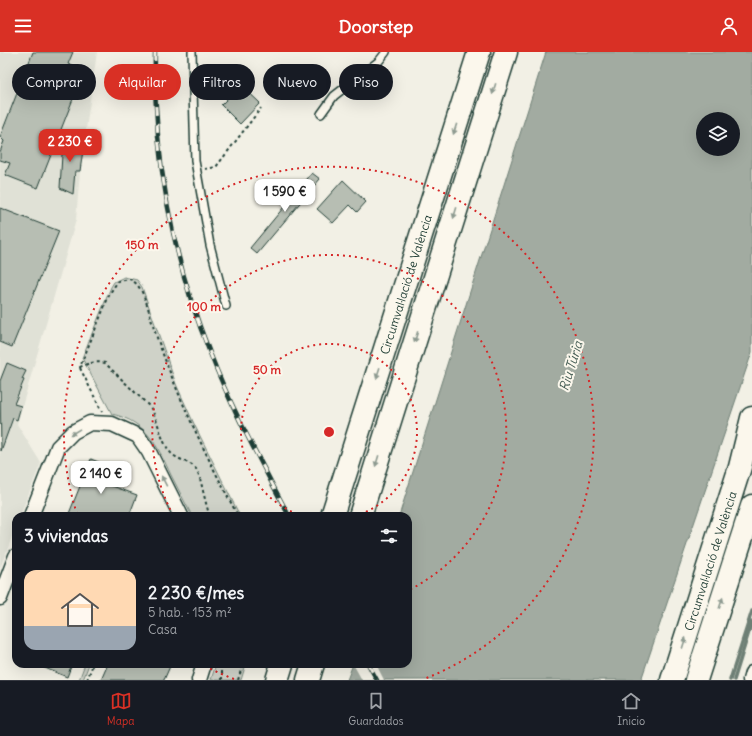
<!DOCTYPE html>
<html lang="es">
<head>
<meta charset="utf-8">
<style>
  :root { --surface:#171b24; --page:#20242c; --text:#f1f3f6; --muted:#9ea1a6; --line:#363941; --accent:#d93025 }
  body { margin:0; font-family:Delius,sans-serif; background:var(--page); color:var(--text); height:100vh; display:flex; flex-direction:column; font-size:15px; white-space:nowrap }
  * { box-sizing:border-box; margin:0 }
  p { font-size:13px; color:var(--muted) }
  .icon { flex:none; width:22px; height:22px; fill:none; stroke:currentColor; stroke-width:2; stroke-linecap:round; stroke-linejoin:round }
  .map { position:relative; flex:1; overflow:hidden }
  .details { position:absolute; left:12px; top:460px; width:400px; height:156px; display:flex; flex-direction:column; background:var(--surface); border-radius:12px; box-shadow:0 4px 16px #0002 }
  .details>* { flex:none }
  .top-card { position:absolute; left:12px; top:12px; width:400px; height:36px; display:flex; gap:8px }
  .buttons { position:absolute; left:696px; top:60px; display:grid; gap:8px }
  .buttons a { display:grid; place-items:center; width:44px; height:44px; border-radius:50%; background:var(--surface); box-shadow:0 4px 16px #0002; font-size:20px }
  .price { position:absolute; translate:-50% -34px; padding:0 9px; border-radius:8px; background:#fff; color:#222; font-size:13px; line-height:26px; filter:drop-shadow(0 1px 2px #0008) }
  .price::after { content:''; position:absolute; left:50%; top:24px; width:12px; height:9px; margin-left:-6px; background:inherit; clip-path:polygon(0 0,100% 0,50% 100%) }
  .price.selected { background:var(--accent); color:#fff }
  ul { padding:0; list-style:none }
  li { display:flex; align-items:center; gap:12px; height:100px; padding:0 12px }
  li+li { border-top:1px solid var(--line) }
  li span { display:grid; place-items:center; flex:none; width:112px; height:80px; border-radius:12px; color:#555 }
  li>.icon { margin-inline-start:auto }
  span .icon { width:48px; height:48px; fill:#fffc; stroke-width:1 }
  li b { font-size:17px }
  h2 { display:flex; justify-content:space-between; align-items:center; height:48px; padding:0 12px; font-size:17px }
  .tag { padding:0 14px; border-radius:18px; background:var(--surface); box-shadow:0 4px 16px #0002; font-size:14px; line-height:36px }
  .tag.selected { background:var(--accent); color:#fff }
  header { display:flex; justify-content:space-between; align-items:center; height:52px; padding:0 12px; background:var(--accent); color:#fff; font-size:18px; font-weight:700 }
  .tabs { display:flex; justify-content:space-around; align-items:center; height:56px; border-top:1px solid var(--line); background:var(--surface); font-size:11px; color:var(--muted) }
  .tabs a { display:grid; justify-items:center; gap:2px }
  .tabs .selected { color:var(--accent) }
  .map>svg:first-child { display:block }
  .built { fill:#e0e1d6 }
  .green { fill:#cfd2c8; stroke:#77887e }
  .water { fill:#a2aba1; stroke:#6e7f75; fill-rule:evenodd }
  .pier { fill:#f2f0e5 }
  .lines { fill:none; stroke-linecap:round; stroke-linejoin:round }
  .stream { stroke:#6e7f75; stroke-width:3.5 }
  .building { fill:#b7beb3; stroke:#1f3d34 }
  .service-casing { stroke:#1f3d34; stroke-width:10 }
  .minor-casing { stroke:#1f3d34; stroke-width:17 }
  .trunk-casing { stroke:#1f3d34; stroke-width:25 }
  .motorway-casing { stroke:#1f3d34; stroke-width:25 }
  .path { stroke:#1f3d34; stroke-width:2; stroke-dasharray:3 3; stroke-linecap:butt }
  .service { stroke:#fbf7ec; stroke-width:7 }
  .minor { stroke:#fbf7ec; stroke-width:14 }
  .trunk { stroke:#fbf7ec; stroke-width:22 }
  .motorway { stroke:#fbf7ec; stroke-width:22 }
  .rail-casing { stroke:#1f3d34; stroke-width:4.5 }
  .rail { stroke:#fbf7ec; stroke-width:3; stroke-dasharray:9; stroke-linecap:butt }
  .oneway { fill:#8d9a90 }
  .ring { fill:none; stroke:#d62828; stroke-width:2; stroke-dasharray:2 4 }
  .labels { text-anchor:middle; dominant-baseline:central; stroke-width:4; stroke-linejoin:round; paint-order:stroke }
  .street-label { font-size:12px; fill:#1f3d34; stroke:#fbf7ec }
  .water-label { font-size:13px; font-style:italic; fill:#465e55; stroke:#fbf7ec }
  .centre { fill:#d62828; stroke:#fbf7ec; stroke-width:2 }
  .ring-label { font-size:12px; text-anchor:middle; font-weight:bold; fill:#d62828; stroke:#fbf7ec; stroke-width:4; stroke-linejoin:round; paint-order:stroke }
</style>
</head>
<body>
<header><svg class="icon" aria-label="menu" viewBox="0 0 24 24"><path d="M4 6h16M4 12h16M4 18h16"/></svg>Doorstep<svg class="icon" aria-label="person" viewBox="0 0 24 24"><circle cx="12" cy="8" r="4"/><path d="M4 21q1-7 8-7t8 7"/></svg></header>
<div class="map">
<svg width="752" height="628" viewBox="0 0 752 628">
  <rect width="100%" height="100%" fill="#f2f0e5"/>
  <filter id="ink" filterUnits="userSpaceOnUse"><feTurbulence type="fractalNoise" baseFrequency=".025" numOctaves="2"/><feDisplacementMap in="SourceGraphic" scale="8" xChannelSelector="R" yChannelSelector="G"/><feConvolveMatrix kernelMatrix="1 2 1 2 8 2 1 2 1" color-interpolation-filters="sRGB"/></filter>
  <g filter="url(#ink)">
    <path class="built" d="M0 0H97L80 119 76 168 17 372 41 411 20 464H16V475L0 516Z"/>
    <path class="green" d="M124 225 137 228 142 235 176 332 195 374 240 464H192C185 450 178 437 171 423 157 393 147 370 112 362L82 306 111 235 114 230Z
      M85 612H89L83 628H79Z
      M216 612H246L241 628H211Z"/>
    <path class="water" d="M546 0H752V300L641 628H347L353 612H408V464H399ZM703 67H733V97H703Z"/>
    <path class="pier" d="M353 612H376L384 628H362Z"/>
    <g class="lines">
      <path class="stream" d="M730 628 752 559
        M734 628 752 570"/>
    </g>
    <path class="building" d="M33 0H73L68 12 84 19 38 136 5 123 10 111 0 108V100L4 89 0 85Z
      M241 33 260 51 240 72 221 53Z
      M63 86 84 91 80 119H75L73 142 60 136Z
      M312 121 320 127 257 202 250 196Z
      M343 128 366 150 357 160 350 153 333 171 317 157Z
      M0 156 59 179 12 295 0 290Z
      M7 311 26 319 22 327 24 328 14 352 21 354 17 368 13 366 1 399 0 329Z
      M91 407 111 415 104 431 137 443 129 464H68Z
      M35 612H72L67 625Z
      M108 612H171L164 628H101Z"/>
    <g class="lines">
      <g class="service-casing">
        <path id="service" d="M192 0 195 109 210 193 226 254
          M321 62 334 44 379 9 386 0"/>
      </g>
      <g class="minor-casing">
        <path id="minor" d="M31 464 58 395 73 380 90 371 112 372 138 384 149 400 181 464
          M0 546 16 504
          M199 628 204 612
          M750 628 752 621"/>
      </g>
      <g class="trunk-casing">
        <g id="trunk">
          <path id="s1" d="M332 464 479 0"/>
          <path d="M277 628 282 612"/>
          <path d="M696 628 752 454"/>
        </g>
      </g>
      <g class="motorway-casing">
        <g id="motorway">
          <path d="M360 464 506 0"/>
          <path d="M308 628 313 612"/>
          <path id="s2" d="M672 628 740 415 752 366"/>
        </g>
      </g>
      <path class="path" d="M205 117 216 115 261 56
        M80 316 102 360
        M210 464C205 453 201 423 196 417 190 409 176 408 170 400 160 387 159 369 150 355L105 311C95 309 89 311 80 315L110 241 118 229 130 227C145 234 149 262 154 277 176 342 206 404 238 464
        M87 628 93 612
        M222 628V612
        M238 628 243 612"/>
      <use href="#service" class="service"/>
      <use href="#minor" class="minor"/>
      <use href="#trunk" class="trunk"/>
      <use href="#motorway" class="motorway"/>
      <g class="rail-casing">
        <path id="rail" d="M155 0C153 102 172 206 210 301 232 358 261 410 289 464
          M368 612 377 628"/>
      </g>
      <use href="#rail" class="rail"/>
    </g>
    <defs><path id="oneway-solid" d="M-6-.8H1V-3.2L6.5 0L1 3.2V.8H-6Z"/></defs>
    <g class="oneway">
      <use href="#oneway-solid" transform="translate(494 37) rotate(107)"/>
      <use href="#oneway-solid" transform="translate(455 77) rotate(108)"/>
      <use href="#oneway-solid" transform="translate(455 161) rotate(107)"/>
      <use href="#oneway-solid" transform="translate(416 285) rotate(107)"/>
      <use href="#oneway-solid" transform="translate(378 321) rotate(108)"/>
      <use href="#oneway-solid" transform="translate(75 380) rotate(149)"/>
      <use href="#oneway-solid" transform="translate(377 409) rotate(107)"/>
      <use href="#oneway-solid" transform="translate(164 429) rotate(-117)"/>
      <use href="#oneway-solid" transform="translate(721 551) rotate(-72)"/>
      <use href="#oneway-solid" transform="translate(684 591) rotate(-72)"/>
    </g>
  </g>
  <g class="ring">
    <path d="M303 464A88 88 0 1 1 355 464"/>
    <path d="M173 463A177 177 0 1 1 409 538"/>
    <path d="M234 627A265 265 0 0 1 203 613M77 462A265 265 0 1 1 424 627"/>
  </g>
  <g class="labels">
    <g class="street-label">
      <text stroke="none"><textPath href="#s1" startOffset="243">Circumval·lació de València</textPath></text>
      <text stroke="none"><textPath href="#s2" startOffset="125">Circumval·lació de València</textPath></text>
    </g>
    <g class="water-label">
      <text transform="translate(571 314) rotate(-73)">Riu Túria</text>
    </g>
  </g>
  <circle cx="329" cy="380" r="6" class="centre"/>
  <g class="ring-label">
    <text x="142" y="197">150 m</text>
    <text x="204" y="259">100 m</text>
    <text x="267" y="322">50 m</text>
  </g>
</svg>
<div class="buttons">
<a><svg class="icon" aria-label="layers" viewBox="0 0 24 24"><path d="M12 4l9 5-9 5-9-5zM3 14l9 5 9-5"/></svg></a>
</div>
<b class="price selected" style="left:70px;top:111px">2 230 €</b>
<b class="price" style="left:285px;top:161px">1 590 €</b>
<b class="price" style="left:101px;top:443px">2 140 €</b>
<div class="top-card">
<a class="tag">Comprar</a>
<a class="tag selected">Alquilar</a>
<a class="tag">Filtros</a>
<a class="tag">Nuevo</a>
<a class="tag">Piso</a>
</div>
<section class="details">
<h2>3 viviendas<svg class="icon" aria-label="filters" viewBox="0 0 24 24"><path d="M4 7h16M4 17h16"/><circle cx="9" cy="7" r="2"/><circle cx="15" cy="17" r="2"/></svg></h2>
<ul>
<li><span style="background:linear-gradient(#ffd9b3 70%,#9aa5b1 0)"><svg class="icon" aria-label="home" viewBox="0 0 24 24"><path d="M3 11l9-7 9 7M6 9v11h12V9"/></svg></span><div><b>2 230 €/mes</b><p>5 hab. · 153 m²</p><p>Casa</p></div></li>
</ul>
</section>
</div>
<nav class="tabs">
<a class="selected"><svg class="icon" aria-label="map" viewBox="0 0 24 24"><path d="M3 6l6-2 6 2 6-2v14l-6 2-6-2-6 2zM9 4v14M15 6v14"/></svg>Mapa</a>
<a><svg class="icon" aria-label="saved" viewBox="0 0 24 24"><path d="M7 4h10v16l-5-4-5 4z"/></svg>Guardados</a>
<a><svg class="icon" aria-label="home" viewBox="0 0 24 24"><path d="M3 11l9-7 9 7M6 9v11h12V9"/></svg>Inicio</a>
</nav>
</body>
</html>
